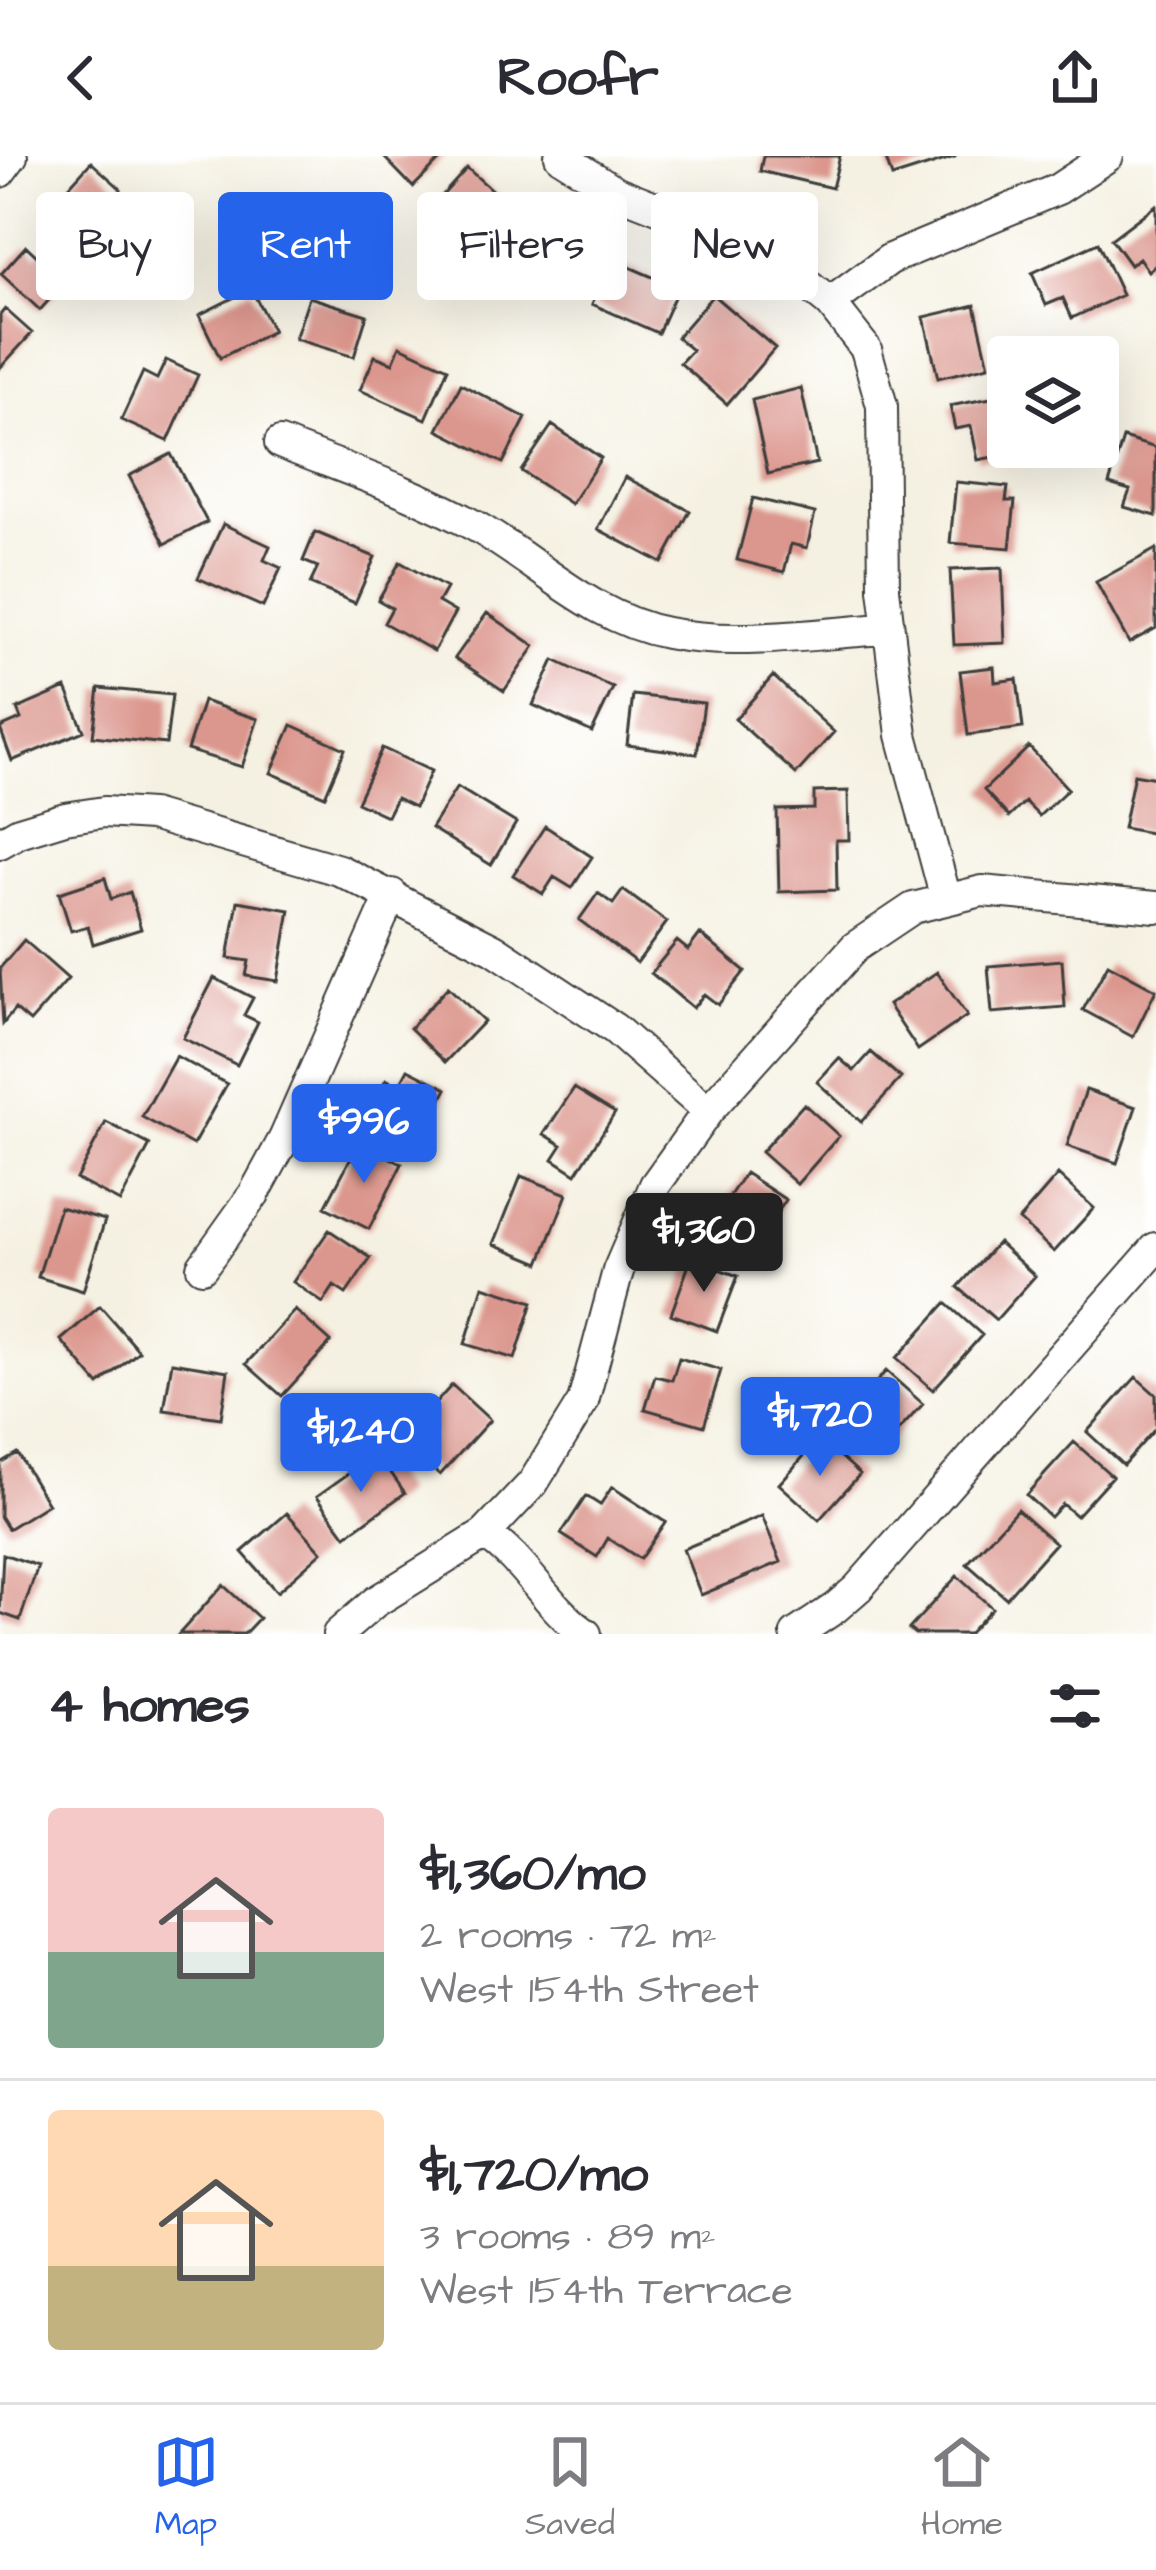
<!DOCTYPE html>
<html lang="en">
<head>
<meta charset="utf-8">
<style>
  :root { --surface:#fff; --page:#f2f2f3; --text:#2b2b33; --muted:#7c7c81; --line:#e1e1e2; --accent:#2563eb }
  body { margin:0; font-family:"Architects Daughter",sans-serif; background:var(--page); color:var(--text); height:100vh; display:flex; flex-direction:column; font-size:45px; white-space:nowrap }
  * { box-sizing:border-box; margin:0 }
  p { font-size:39px; color:var(--muted) }
  .icon { flex:none; width:66px; height:66px; fill:none; stroke:currentColor; stroke-width:2; stroke-linecap:round; stroke-linejoin:round }
  .map { position:relative; height:1478px; overflow:hidden }
  .panel { display:flex; flex-direction:column; background:var(--surface); flex:1 }
  .panel>* { flex:none }
  .top-card { position:absolute; left:36px; top:36px; width:1086px; height:108px; display:flex; gap:24px }
  .fabs { position:absolute; left:987px; top:180px; display:grid; gap:24px }
  .fabs a { display:grid; place-items:center; width:132px; height:132px; border-radius:12px; background:var(--surface); box-shadow:0 12px 48px #0002; font-size:60px }
  .price { position:absolute; translate:-50% -102px; padding:0 27px; border-radius:12px; background:var(--accent); color:#fff; font-size:39px; line-height:78px; filter:drop-shadow(0 3px 6px #0008) }
  .price::after { content:''; position:absolute; left:50%; top:72px; width:36px; height:27px; margin-left:-18px; background:inherit; clip-path:polygon(0 0,100% 0,50% 100%) }
  .price.active { background:#222; color:#fff }
  ul { padding:0; list-style:none }
  li { display:flex; align-items:center; gap:36px; height:300px; padding:0 48px }
  li+li { border-top:3px solid var(--line) }
  li span { display:grid; place-items:center; flex:none; width:336px; height:240px; border-radius:12px; color:#555 }
  li>.icon { margin-inline-start:auto }
  span .icon { width:144px; height:144px; fill:#fffc; stroke-width:1 }
  li b { font-size:51px }
  h2 { display:flex; justify-content:space-between; align-items:center; height:144px; padding:0 48px; font-size:51px }
  .chip { padding:0 42px; border-radius:12px; background:var(--surface); box-shadow:0 12px 48px #0002; font-size:42px; line-height:108px }
  .chip.active { background:var(--accent); color:#fff }
  header { display:flex; justify-content:space-between; align-items:center; height:156px; padding:0 48px; background:var(--surface); font-size:54px; font-weight:800 }
  .dock { display:flex; justify-content:space-around; align-items:center; height:168px; border-top:3px solid var(--line); background:var(--surface); font-size:33px; color:var(--muted) }
  .dock a { display:grid; justify-items:center; gap:6px }
  .dock .active { color:var(--accent) }
  .map>svg:first-child { display:block }
  .building { fill:#db968d }
  .lines { fill:none; stroke-linecap:round; stroke-linejoin:round }
  .street-casing { stroke:#3d3c3a; stroke-width:34 }
  .street { stroke:#fff; stroke-width:30 }
</style>
</head>
<body>
<header><svg class="icon" aria-label="back" viewBox="0 0 24 24"><path d="M15 5l-7 7 7 7"/></svg>Roofr<svg class="icon" aria-label="share" viewBox="0 0 24 24"><path d="M12 15V3M7 8l5-5 5 5M5 13v7h14v-7"/></svg></header>
<div class="map">
<svg width="1156" height="1478" viewBox="0 0 1156 1478">
  <rect width="100%" height="100%" fill="#fff"/>
  <filter id="ink" filterUnits="userSpaceOnUse"><feTurbulence type="fractalNoise" baseFrequency=".00833" numOctaves="2"/><feDisplacementMap in="SourceGraphic" scale="24" xChannelSelector="R" yChannelSelector="G"/><feConvolveMatrix kernelMatrix="1 2 1 2 8 2 1 2 1" color-interpolation-filters="sRGB"/></filter>
  <filter id="wash" filterUnits="userSpaceOnUse"><feTurbulence type="fractalNoise" baseFrequency=".004" numOctaves="4" result="noise"/><feDisplacementMap in="SourceGraphic" scale="48" xChannelSelector="R" yChannelSelector="G"/><feGaussianBlur stdDeviation="2.7" result="paint"/><feColorMatrix in="noise" values="0 0 0 0 0 0 0 0 0 0 0 0 0 0 0 0 0 1.4 0 .05"/><feComposite in="paint" operator="in"/></filter>
  <g filter="url(#wash)">
    <rect width="100%" height="100%" fill="#f5f1e2"/>
    <g id="blocks">
      <path class="building" d="M383 0H444L413 31Z
        M763 0H840L832 32 760 15Z
        M885 0H955V1L892 21Z
        M91 6 121 33 84 74 54 47Z
        M467 12 512 52 473 95 459 82 453 88 440 76 449 65 433 50Z
        M1156 49V108L1148 115 1139 102 1130 109 1111 83Z
        M536 65 589 105 560 141 526 115 532 108 514 94Z
        M53 82 81 108 40 154 1 118 26 90 37 100Z
        M1098 87 1122 139 1072 162 1063 142 1046 149 1032 117Z
        M611 103 678 132 658 177 592 148Z
        M251 133 273 175 220 202 199 159Z
        M713 139 775 192 727 248 680 207 692 194 677 181Z
        M309 141 367 159 354 201 295 183Z
        M975 149 989 210 938 222 924 161Z
        M5 153 32 177 0 212V159Z
        M400 190 448 212 426 263 360 234 375 200 393 207Z
        M166 204 198 219 168 285 121 264 143 216 157 223Z
        M461 228 526 262 503 307 438 274Z
        M801 232 817 307 768 318 752 244Z
        M1006 239 1008 291H1017L1018 296 978 304 971 270 955 273 950 250Z
        M552 269 601 302 571 348 521 315Z
        M1123 282 1156 292V360L1124 351 1130 334 1109 328Z
        M171 298 207 366 165 388 129 320Z
        M625 321 690 355 662 407 598 373Z
        M956 326 1008 331 1006 345H1015L1010 392 950 387Z
        M753 342 815 357 807 392 791 388 784 416 737 404Z
        M223 368 270 390 264 404 281 412 263 451 198 422Z
        M315 376 375 401 355 447 310 428 318 411 303 405Z
        M1156 393V472L1129 487 1096 426Z
        M400 406 446 432 438 446 455 456 434 495 384 467 392 452 378 444Z
        M1002 412 1005 487 954 489 950 414Z
        M487 457 535 490 504 535 455 502Z
        M554 504 613 532 592 576 533 549Z
        M994 511 995 526 1017 523 1023 572 968 579 960 515Z
        M773 520 834 576 796 618 735 563Z
        M66 532 84 575 12 605 0 572 21 563 17 553Z
        M99 532 172 539 166 588 93 580Z
        M633 539 704 547 697 598 627 589Z
        M203 545 258 563 242 611 187 594Z
        M292 569 345 593 325 640 271 617Z
        M1029 591 1068 633 1039 660 1025 646 1009 661 984 634Z
        M382 592 431 615 415 651 396 642 387 660 357 646Z
        M1134 618 1156 622V678L1123 672Z
        M457 631 516 667 491 709 431 672Z
        M848 635 849 684H836L837 734 779 736 777 654 814 653V636Z
        M545 670 592 701 572 732 554 721 543 738 513 719Z
        M105 722 111 743 130 736 141 773 93 788 88 770 71 775 59 737Z
        M623 734 667 766 637 807 579 764 598 737 613 748Z
        M238 745 290 754 278 825 246 820 249 805 228 802Z
        M700 778 745 815 718 849 704 838 693 852 651 817 677 785 688 794Z
        M24 784 68 823 30 866 15 853 3 868 0 812Z
        M1062 804 1065 851 992 857 988 810Z
        M1108 808 1156 834 1133 881 1083 854Z
        M937 816 967 860 918 894 888 849Z
        M214 822 253 842 244 859 258 866 237 909 183 882Z
        M448 831 484 865 445 906 410 872Z
        M871 896 901 922 861 966 817 926 839 902 854 915Z
        M176 900 227 928 193 989 142 961Z
        M408 913 447 933 421 982 403 973 396 987 362 970 386 923 399 930Z
        M574 932 615 957 576 1018 553 1003 562 989 544 978Z
        M1086 934 1136 951 1117 1007 1067 990Z
        M804 948 839 980 797 1028 761 996Z
        M106 966 150 989 120 1046 76 1023Z
        M359 986 402 1008 369 1073 325 1051Z
        M745 1017 786 1044 744 1105 704 1078Z
        M1058 1019 1094 1052 1054 1096 1019 1064Z
        M521 1020 567 1038 540 1107 494 1088Z
        M60 1051 105 1064 83 1135 38 1121Z
        M329 1074 371 1102 346 1138 334 1130 323 1147 293 1126Z
        M998 1086 1035 1120 996 1164 958 1131Z
        M691 1103 738 1120 717 1175 671 1158Z
        M483 1130 533 1146 515 1203 465 1188Z
        M946 1147 982 1179 933 1234 897 1202Z
        M100 1150 139 1195 99 1229 61 1184Z
        M295 1154 331 1186 282 1240 246 1208Z
        M679 1202 721 1214 704 1270 645 1253 655 1220 672 1224Z
        M172 1206 228 1215 221 1262 164 1254Z
        M886 1215 923 1248 878 1297 854 1276 866 1262 854 1251Z
        M1136 1221 1156 1239V1272L1123 1309 1087 1276Z
        M452 1229 490 1264 440 1319 416 1298 432 1281 417 1268Z
        M820 1282 860 1318 819 1364 779 1328Z
        M1074 1286 1112 1320 1076 1360 1062 1348 1050 1361 1026 1339Z
        M17 1297 48 1348 8 1373 0 1360V1307Z
        M377 1297 405 1337 346 1380 317 1340Z
        M612 1331 665 1366 640 1403 608 1382 597 1401 561 1378 586 1340 600 1349Z
        M1017 1353 1055 1387 1006 1442 967 1408Z
        M287 1357 322 1396 277 1436 242 1396Z
        M762 1360 781 1406 701 1439 683 1393Z
        M3 1398 38 1410 20 1464 0 1457Z
        M957 1420 992 1452 968 1478H915L909 1473Z
        M223 1429 259 1462 244 1478H179Z"/>
    </g>
  </g>
  <g filter="url(#ink)">
    <use href="#blocks" fill-opacity="0" stroke="#3d3c3a" stroke-width="3"/>
    <g class="lines">
      <g class="street-casing">
        <path id="street" d="M560 0 617 36 668 56 720 69 756 88 830 147 866 193 882 250 884 433 902 579 946 743
          M0 16 12 0
          M830 147 890 103 1058 33 1108 0
          M280 287C346 313 414 336 475 370 539 406 592 463 667 477 738 491 815 477 887 473
          M0 687 19 676 65 662 104 656 151 659 339 714 494 793 615 873 708 955
          M202 1111 254 1038 284 983 392 738
          M485 1378C526 1405 546 1450 586 1478
          M338 1478 375 1446 485 1378 533 1327 583 1246 618 1115 655 1029 708 955 855 791 913 752 982 735 1156 751
          M796 1478 835 1452 858 1432 1156 1092"/>
      </g>
      <use href="#street" class="street"/>
    </g>
  </g>
</svg>
<div class="fabs">
<a><svg class="icon" aria-label="layers" viewBox="0 0 24 24"><path d="M12 4l9 5-9 5-9-5zM3 14l9 5 9-5"/></svg></a>
</div>
<b class="price" style="left:364px;top:1030px">$996</b>
<b class="price active" style="left:704px;top:1139px">$1,360</b>
<b class="price" style="left:820px;top:1323px">$1,720</b>
<b class="price" style="left:361px;top:1339px">$1,240</b>
<div class="top-card">
<a class="chip">Buy</a>
<a class="chip active">Rent</a>
<a class="chip">Filters</a>
<a class="chip">New</a>
</div>
</div>
<section class="panel">
<h2>4 homes<svg class="icon" aria-label="filters" viewBox="0 0 24 24"><path d="M4 7h16M4 17h16"/><circle cx="9" cy="7" r="2"/><circle cx="15" cy="17" r="2"/></svg></h2>
<ul>
<li><span style="background:linear-gradient(#f6c9c9 60%,#7fa58c 0)"><svg class="icon" aria-label="home" viewBox="0 0 24 24"><path d="M3 11l9-7 9 7M6 9v11h12V9"/></svg></span><div><b>$1,360/mo</b><p>2 rooms · 72 m²</p><p>West 154th Street</p></div></li>
<li><span style="background:linear-gradient(#ffd9b3 65%,#c2b280 0)"><svg class="icon" aria-label="home" viewBox="0 0 24 24"><path d="M3 11l9-7 9 7M6 9v11h12V9"/></svg></span><div><b>$1,720/mo</b><p>3 rooms · 89 m²</p><p>West 154th Terrace</p></div></li>
</ul>
</section>
<nav class="dock">
<a class="active"><svg class="icon" aria-label="map" viewBox="0 0 24 24"><path d="M3 6l6-2 6 2 6-2v14l-6 2-6-2-6 2zM9 4v14M15 6v14"/></svg>Map</a>
<a><svg class="icon" aria-label="saved" viewBox="0 0 24 24"><path d="M7 4h10v16l-5-4-5 4z"/></svg>Saved</a>
<a><svg class="icon" aria-label="home" viewBox="0 0 24 24"><path d="M3 11l9-7 9 7M6 9v11h12V9"/></svg>Home</a>
</nav>
</body>
</html>
